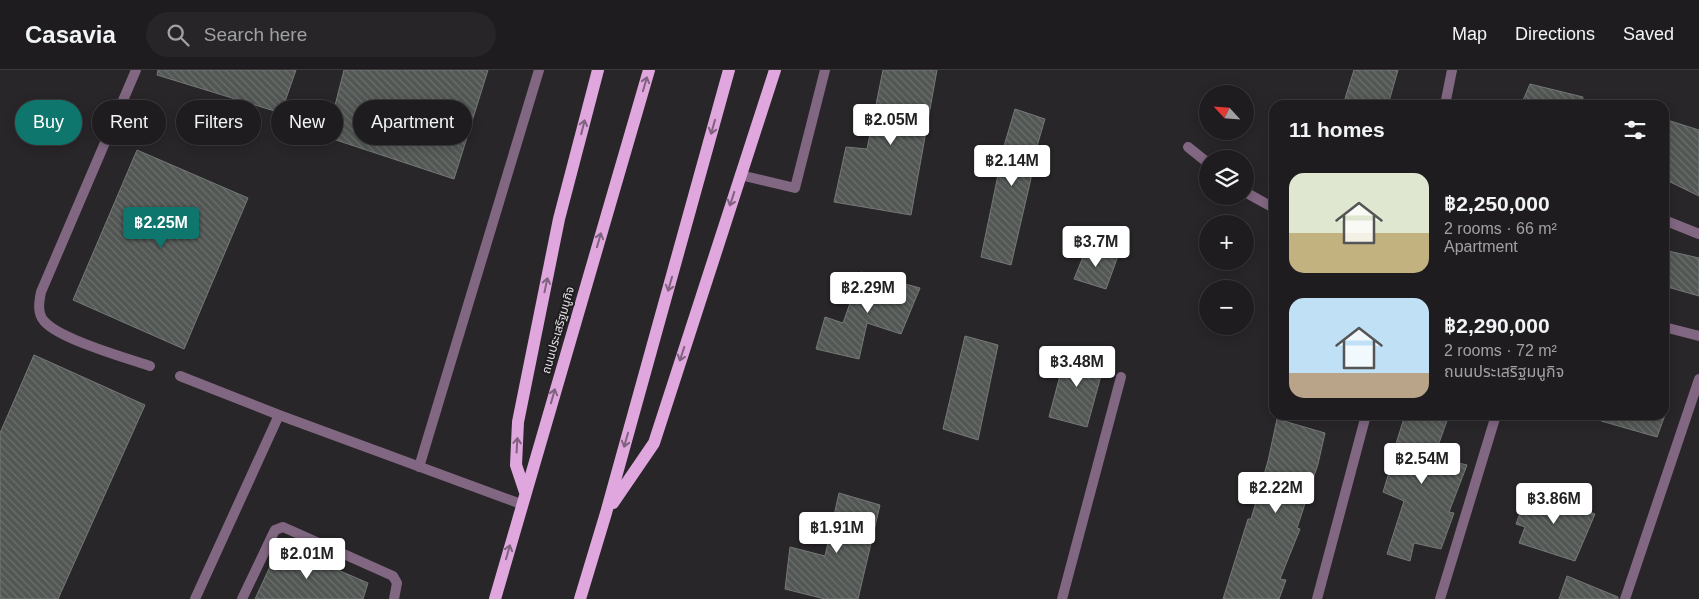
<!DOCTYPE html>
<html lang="en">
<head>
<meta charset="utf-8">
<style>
  :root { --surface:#1f1c1f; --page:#272528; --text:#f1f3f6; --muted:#a1a1a4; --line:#3c3a3d; --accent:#0f766e }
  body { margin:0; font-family:Arial,"Noto Sans Thai",sans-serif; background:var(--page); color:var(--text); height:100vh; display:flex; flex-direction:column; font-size:19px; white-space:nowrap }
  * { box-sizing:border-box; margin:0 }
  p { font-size:16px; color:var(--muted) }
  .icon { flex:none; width:28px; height:28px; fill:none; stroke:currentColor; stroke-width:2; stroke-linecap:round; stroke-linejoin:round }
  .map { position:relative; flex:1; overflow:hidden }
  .sheet { position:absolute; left:1269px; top:30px; width:400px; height:320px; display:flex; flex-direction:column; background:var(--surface); border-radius:15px; box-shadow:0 2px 12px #0003,0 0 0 1px var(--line) }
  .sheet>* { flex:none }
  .banner { position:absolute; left:15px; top:30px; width:475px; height:45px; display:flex; gap:10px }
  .needle { width:32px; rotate:296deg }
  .controls { position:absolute; left:1199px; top:15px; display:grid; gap:10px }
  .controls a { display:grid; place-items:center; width:55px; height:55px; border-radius:50%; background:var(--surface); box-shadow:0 2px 12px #0003,0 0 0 1px var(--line); font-size:25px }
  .price { position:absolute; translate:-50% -42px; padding:0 11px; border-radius:5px; background:#fff; color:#222; font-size:16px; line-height:32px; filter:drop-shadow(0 1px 2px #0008) }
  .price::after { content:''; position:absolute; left:50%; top:30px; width:15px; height:11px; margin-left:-8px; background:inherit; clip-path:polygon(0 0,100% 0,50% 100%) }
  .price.on { background:var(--accent); color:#fff }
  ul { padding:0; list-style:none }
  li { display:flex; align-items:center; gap:15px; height:125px; padding:0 20px }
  li span { display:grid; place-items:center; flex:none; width:140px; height:100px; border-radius:15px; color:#555 }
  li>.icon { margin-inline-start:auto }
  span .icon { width:60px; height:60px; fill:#fffc; stroke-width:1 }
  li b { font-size:21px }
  h2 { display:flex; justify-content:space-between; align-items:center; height:60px; padding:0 20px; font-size:21px }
  .chip { padding:0 18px; border-radius:22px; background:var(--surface); box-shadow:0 2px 12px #0003,0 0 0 1px var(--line); font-size:18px; line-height:45px }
  .chip.on { background:var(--accent); color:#fff }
  header { display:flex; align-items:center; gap:30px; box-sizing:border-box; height:70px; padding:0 25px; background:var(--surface); border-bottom:1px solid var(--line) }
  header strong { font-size:24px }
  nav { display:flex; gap:28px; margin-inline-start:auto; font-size:18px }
  .search { width:350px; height:45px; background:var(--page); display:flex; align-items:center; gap:12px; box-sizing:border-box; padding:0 18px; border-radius:28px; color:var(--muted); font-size:19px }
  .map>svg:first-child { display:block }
  .building { fill:url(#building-back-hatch); stroke:#747977 }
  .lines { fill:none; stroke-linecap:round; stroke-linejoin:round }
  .lane { stroke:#826782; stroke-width:10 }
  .street { stroke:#826782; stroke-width:10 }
  .primary { stroke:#dfa7de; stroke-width:12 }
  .oneway { stroke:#7f627e }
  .labels { text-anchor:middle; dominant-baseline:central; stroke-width:4; stroke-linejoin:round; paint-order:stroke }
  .street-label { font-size:12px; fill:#e6e4e6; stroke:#1f1c1f }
</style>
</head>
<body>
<header>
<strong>Casavia</strong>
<div class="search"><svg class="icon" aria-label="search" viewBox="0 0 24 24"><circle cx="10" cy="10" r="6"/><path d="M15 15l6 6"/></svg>Search here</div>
<nav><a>Map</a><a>Directions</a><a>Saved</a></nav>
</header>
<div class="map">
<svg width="1699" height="529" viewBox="0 0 1699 529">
  <defs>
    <pattern id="building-back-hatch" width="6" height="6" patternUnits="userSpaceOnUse" patternTransform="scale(1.25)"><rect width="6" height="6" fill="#525754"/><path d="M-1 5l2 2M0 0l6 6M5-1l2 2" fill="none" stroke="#6b6f6d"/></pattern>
  </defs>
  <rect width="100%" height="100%" fill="#292629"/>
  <path class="building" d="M158 0H296L281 43 157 5Z
    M344 0H488L454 109 327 67Z
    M883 0H937L911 145 834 132 846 77 867 79Z
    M1354 0H1398L1388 35H1343Z
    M1530 14 1583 27 1582 35H1521Z
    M1015 39 1045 49 1029 103 1032 104 1011 195 981 187 1004 76Z
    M1664 49 1699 60V126L1664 109Z
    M137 80 248 128 184 279 73 230Z
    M1087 177 1118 186 1106 219 1074 209Z
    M1664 180 1699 188V226L1664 216Z
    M861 202 920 218 901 264 867 253 859 289 816 279 825 247 843 253Z
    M965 266 998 275 978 370 943 359Z
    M1067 279 1105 291 1087 357 1049 347Z
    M34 285 145 335 58 529H0V363Z
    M1405 345H1449L1434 387 1467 395 1449 442 1454 443 1441 479 1414 473 1410 491 1387 484 1404 431 1383 422 1396 380H1394Z
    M1601 345H1665L1657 367 1601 351Z
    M1277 349 1325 363 1318 394 1297 458 1300 459 1280 509 1286 510 1279 529H1223L1248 449H1251L1268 391Z
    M1529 419 1595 444 1575 491 1519 473 1525 457 1516 454Z
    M839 423 880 435 858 529H825L785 519 790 477 825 486Z
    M280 475 368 513 363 529H255Z
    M1567 506 1618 527V529H1559Z"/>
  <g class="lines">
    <path class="lane" d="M136 0 41 222C39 232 37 243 44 251 59 269 126 288 150 296
      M740 105 795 118 825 0
      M180 306 279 345 521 434
      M419 397 539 0
      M195 529 279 345
      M242 529 273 464 275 460 283 457 393 506 397 513 394 529"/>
    <path class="street" d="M1445 35 1452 0
      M1188 77 1208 93
      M1245 122 1274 138
      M1664 150 1699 164
      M1664 257 1699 266
      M1062 529 1121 307
      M1317 529 1366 345
      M1440 529 1496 345
      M1625 529 1699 309"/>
    <path class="primary" d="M525 422 516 395 518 352 559 149 598 0
      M613 433 654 373 775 0
      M495 529 649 0
      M580 529 606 443 729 0"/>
  </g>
  <defs><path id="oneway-shaft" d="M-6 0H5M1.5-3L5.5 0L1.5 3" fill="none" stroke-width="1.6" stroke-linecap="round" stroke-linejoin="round" transform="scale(1.25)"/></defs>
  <g class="oneway">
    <use href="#oneway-shaft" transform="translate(645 14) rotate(-74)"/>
    <use href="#oneway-shaft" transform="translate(583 57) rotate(-76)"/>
    <use href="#oneway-shaft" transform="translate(713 57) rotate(106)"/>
    <use href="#oneway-shaft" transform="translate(732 129) rotate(108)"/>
    <use href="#oneway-shaft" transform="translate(599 170) rotate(-74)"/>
    <use href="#oneway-shaft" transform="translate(670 214) rotate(106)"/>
    <use href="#oneway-shaft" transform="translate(546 215) rotate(-78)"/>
    <use href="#oneway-shaft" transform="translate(682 284) rotate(108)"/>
    <use href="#oneway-shaft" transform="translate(553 326) rotate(-74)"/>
    <use href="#oneway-shaft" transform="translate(626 370) rotate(106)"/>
    <use href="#oneway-shaft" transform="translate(517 375) rotate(-87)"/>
    <use href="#oneway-shaft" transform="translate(508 482) rotate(-74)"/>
  </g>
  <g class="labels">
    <g class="street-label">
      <text transform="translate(558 260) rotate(-74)">ถนนประเสริฐมนูกิจ</text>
    </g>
  </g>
</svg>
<div class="controls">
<a><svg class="needle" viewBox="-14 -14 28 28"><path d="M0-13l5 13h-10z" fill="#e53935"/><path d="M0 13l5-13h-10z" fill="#a1a1a4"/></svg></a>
<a><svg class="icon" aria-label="layers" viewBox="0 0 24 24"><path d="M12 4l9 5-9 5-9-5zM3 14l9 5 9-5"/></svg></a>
<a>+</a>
<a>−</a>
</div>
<b class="price" style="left:891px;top:76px">฿2.05M</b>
<b class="price" style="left:1012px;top:117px">฿2.14M</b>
<b class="price on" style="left:161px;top:179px">฿2.25M</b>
<b class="price" style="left:1096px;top:198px">฿3.7M</b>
<b class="price" style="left:868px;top:244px">฿2.29M</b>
<b class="price" style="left:1077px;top:318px">฿3.48M</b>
<b class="price" style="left:1422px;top:415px">฿2.54M</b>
<b class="price" style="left:1276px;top:444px">฿2.22M</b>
<b class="price" style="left:1554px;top:455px">฿3.86M</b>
<b class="price" style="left:837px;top:484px">฿1.91M</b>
<b class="price" style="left:307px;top:510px">฿2.01M</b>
<div class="banner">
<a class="chip on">Buy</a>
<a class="chip">Rent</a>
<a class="chip">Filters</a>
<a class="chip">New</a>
<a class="chip">Apartment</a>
</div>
<section class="sheet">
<h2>11 homes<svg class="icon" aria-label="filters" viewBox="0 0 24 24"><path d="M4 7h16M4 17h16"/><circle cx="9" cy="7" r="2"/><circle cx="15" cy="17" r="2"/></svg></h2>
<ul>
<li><span style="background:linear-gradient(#dfe7d0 60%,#c2b280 0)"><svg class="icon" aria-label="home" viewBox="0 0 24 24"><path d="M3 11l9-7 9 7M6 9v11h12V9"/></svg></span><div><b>฿2,250,000</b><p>2 rooms · 66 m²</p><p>Apartment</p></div></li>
<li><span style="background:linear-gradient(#bfe0f5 75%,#b9a48a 0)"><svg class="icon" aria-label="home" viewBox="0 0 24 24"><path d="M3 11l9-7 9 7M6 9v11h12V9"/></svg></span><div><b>฿2,290,000</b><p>2 rooms · 72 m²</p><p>ถนนประเสริฐมนูกิจ</p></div></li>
</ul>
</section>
</div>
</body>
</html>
